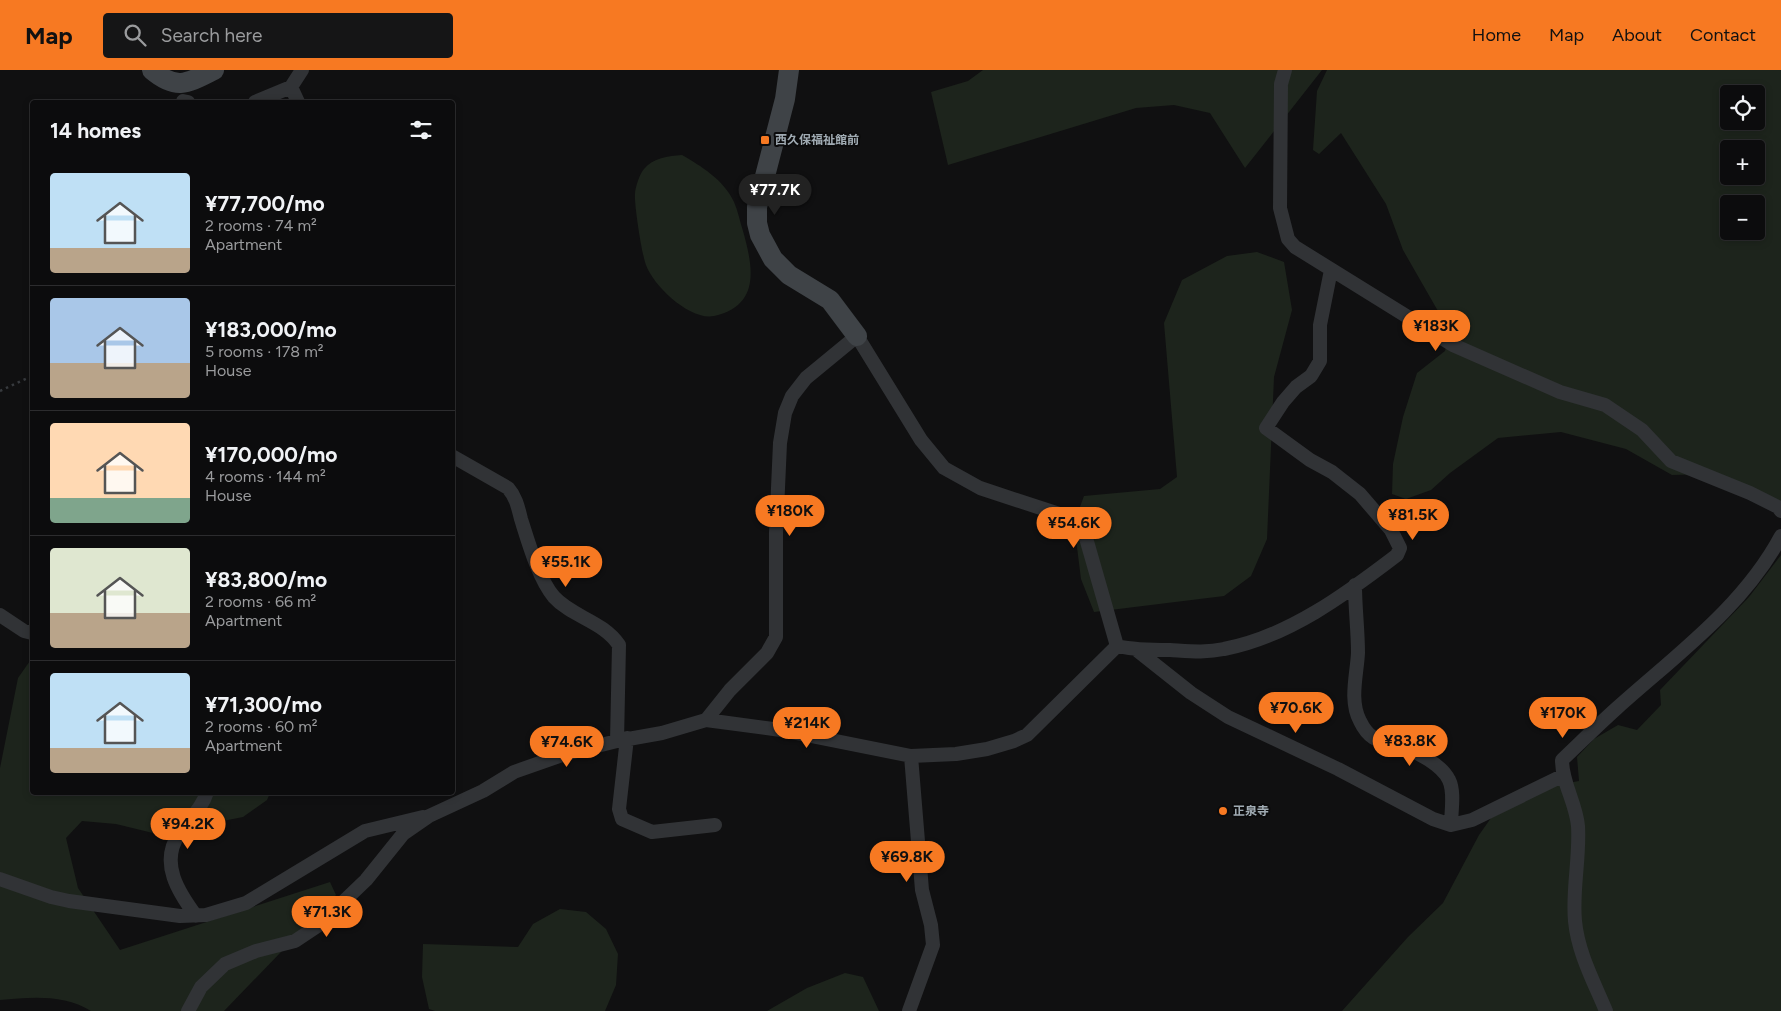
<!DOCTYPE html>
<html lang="en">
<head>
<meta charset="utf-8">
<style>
  :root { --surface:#0c0c0d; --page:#151516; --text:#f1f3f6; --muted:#9a9b9d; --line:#2c2c2e; --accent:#f77922 }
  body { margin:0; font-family:Figtree,"Noto Sans JP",sans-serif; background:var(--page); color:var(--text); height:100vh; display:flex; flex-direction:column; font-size:19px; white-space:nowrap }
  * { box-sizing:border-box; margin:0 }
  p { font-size:16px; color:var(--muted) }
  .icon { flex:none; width:28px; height:28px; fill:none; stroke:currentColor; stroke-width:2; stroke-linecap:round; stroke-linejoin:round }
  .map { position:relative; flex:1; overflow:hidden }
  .sheet { position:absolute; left:30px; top:30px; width:425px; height:695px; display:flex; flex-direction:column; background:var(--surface); border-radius:5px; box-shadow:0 2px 8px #0003,0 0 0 1px var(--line) }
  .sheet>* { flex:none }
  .controls { position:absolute; left:1720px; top:15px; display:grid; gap:10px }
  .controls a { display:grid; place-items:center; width:45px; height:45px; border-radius:5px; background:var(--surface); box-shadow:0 2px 8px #0003,0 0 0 1px var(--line); font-size:25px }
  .price { position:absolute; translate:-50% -42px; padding:0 11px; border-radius:18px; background:var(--accent); color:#111; font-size:16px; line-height:32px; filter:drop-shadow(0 1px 2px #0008) }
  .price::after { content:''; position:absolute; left:50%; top:30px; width:15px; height:11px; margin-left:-8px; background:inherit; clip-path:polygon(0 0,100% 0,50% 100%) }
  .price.selected { background:#222; color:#fff }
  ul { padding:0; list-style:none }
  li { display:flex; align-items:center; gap:15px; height:125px; padding:0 20px }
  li+li { border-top:1px solid var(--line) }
  li span { display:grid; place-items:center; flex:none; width:140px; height:100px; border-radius:5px; color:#555 }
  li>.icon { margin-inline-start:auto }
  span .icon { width:60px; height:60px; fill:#fffc; stroke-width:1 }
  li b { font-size:21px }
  h2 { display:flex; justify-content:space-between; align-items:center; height:60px; padding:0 20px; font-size:21px }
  header { display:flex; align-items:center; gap:30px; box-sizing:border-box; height:70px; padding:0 25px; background:var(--accent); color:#111 }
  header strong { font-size:24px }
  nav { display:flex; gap:28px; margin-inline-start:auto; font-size:18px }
  .search { width:350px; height:45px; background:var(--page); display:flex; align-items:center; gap:12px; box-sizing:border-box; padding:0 18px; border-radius:5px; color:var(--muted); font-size:19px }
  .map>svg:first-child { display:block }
  .green { fill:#1d241c; fill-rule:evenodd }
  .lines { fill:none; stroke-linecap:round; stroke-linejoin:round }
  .path { stroke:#373a3e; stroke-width:2.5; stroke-dasharray:2.5 4; stroke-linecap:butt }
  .street { stroke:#313336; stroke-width:14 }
  .secondary { stroke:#3f4347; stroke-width:20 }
  .poi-dot { fill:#f77922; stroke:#0b0b0c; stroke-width:2 }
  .labels { text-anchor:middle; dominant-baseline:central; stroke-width:4; stroke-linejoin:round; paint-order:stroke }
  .poi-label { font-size:12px; font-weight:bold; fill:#a0abb3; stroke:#0b0b0c; text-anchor:start }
</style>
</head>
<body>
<header>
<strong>Map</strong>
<div class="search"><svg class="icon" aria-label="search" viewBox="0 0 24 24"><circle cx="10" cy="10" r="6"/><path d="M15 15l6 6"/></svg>Search here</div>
<nav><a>Home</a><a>Map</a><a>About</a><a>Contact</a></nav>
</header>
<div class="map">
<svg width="1781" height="941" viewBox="0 0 1781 941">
  <rect width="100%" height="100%" fill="#101011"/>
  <path class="green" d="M983 0H1322L1245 98 1210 43 1174 35 1136 38 948 95 931 22 968 11Z
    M1327 0H1781V442L1707 404 1672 405 1626 379 1561 362 1498 368 1450 403 1431 420 1406 429 1392 424 1393 394 1403 347 1417 303 1445 281 1450 262 1403 180 1386 134 1341 63 1319 84 1313 80 1317 21ZM1729 24H1756V51H1729ZM1729 79H1756V106H1729ZM1729 134H1756V161H1729Z
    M682 85C701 96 724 110 734 132 738 141 740 152 743 161 753 197 761 235 714 246 691 251 654 217 646 195 642 185 634 134 635 124 635 118 640 103 644 99 653 88 668 86 682 85Z
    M1257 182 1284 192 1292 240 1274 307 1267 469 1251 506 1224 526 1094 542 1081 509 1074 453 1084 426 1160 419 1177 407 1164 253 1182 210 1227 186Z
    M1781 485V941H1342L1408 867 1443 833 1479 765 1491 748 1557 715 1579 711 1577 687 1594 669 1618 655 1637 660 1661 635 1660 620 1749 527Z
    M32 588V722L270 723 267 730 243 747 157 764 116 754 82 751 66 768 78 818 120 880 330 812 336 825 224 941H91C64 924 31 927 0 930V698L18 608Z
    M560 839 586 842 606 859 618 884 616 915 605 941H435L429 939 422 907 423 874 518 877 533 854Z
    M845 903 863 907 879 941H767L807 918Z"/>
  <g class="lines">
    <path class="path" d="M0 321 32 306"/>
    <path class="street" d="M1285 0 1281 14 1280 138 1288 169 1295 177 1453 275 1560 322 1605 335 1642 360 1671 391 1750 423 1778 437 1781 441
      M183 31 188 32
      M255 32 291 17
      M298 32 291 17 302 0
      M452 386 508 418C516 427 518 437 521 449 528 471 539 510 554 527 572 547 603 551 619 575L617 671
      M1355 515C1355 538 1358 560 1358 583 1357 604 1349 631 1360 651 1371 674 1383 670 1403 677 1417 682 1442 695 1449 710 1455 722 1451 742 1451 755L1472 750 1562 706
      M0 545 24 561 32 563
      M1117 576C1135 580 1152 580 1170 580 1188 581 1206 583 1224 579 1288 567 1346 524 1397 485L1400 478 1391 460 1360 424 1332 402 1310 390 1266 358 1283 332 1296 317 1311 306 1320 291V255L1331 200
      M1138 581 1191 623 1228 647 1338 699 1433 749 1451 755
      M627 668 619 739 622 749 652 762 715 755
      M0 809 51 827 69 831 180 846 206 845 246 833 365 761 423 747
      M196 846C179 823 159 793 179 764 188 750 202 739 207 722
      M188 941 201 917 225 894 256 881 295 871 319 855 366 810 403 764 429 746 483 721 514 702 565 684 617 671 662 663 706 650 781 660 911 686 956 684 987 679 1014 671 1027 665 1117 576 1086 468 1071 451 1062 445 980 418 944 398 921 370 857 266 806 308 792 326 785 343 780 373 776 463V567L767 583 730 620 706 650
      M909 941 933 875 931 855 922 820 911 686
      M1606 941C1594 912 1578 883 1575 851 1572 820 1580 788 1578 756 1576 733 1562 713 1562 690 1580 673 1598 655 1617 638 1676 585 1743 537 1781 466"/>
    <path class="secondary" d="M152 0C177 21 188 13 214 0
      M789 0 785 29 757 137V153L760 165 773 189 789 205 830 230 857 266"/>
  </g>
  <g class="poi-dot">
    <rect x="760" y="65" width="10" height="10" rx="2.5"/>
    <circle cx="1223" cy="741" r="5"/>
  </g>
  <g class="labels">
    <g class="poi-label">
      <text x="775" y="70">西久保福祉館前</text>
      <text x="1233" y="741">正泉寺</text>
    </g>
  </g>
</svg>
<div class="controls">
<a><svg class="icon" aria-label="locate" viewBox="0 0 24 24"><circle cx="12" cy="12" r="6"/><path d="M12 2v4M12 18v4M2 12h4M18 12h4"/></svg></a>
<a>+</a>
<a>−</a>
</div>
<b class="price selected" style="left:775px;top:146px">¥77.7K</b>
<b class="price" style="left:1436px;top:282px">¥183K</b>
<b class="price" style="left:790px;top:467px">¥180K</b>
<b class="price" style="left:1413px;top:471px">¥81.5K</b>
<b class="price" style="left:1074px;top:479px">¥54.6K</b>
<b class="price" style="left:566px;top:518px">¥55.1K</b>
<b class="price" style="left:1296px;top:664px">¥70.6K</b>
<b class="price" style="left:1563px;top:669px">¥170K</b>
<b class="price" style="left:807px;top:679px">¥214K</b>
<b class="price" style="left:1410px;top:697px">¥83.8K</b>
<b class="price" style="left:567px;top:698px">¥74.6K</b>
<b class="price" style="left:188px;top:780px">¥94.2K</b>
<b class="price" style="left:907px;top:813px">¥69.8K</b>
<b class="price" style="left:327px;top:868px">¥71.3K</b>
<section class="sheet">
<h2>14 homes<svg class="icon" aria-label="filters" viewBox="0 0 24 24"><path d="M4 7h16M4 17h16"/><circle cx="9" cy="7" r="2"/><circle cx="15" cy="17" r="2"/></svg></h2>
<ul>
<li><span style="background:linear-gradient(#bfe0f5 75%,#b9a48a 0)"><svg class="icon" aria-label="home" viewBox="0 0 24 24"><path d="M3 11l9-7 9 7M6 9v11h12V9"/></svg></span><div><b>¥77,700/mo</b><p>2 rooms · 74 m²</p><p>Apartment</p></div></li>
<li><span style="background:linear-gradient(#a9c7e8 65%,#b9a48a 0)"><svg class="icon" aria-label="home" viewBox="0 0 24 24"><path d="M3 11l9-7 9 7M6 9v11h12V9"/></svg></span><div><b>¥183,000/mo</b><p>5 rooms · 178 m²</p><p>House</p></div></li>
<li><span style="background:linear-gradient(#ffd9b3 75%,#7fa58c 0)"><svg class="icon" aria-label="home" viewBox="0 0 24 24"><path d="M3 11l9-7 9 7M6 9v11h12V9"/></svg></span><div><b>¥170,000/mo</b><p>4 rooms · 144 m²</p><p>House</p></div></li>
<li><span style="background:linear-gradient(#dfe7d0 65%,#b9a48a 0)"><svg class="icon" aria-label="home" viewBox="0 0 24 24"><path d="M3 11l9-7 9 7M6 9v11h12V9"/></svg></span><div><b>¥83,800/mo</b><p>2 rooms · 66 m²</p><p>Apartment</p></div></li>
<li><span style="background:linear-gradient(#bfe0f5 75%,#b9a48a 0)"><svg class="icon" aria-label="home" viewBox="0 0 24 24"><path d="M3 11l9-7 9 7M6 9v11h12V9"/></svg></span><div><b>¥71,300/mo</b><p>2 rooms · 60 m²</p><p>Apartment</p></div></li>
</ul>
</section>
</div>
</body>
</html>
